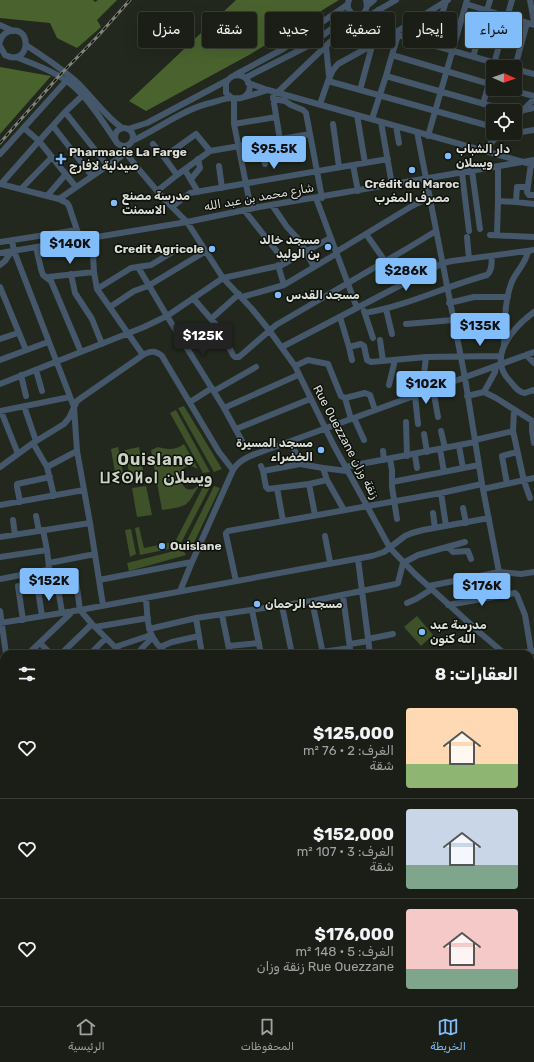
<!DOCTYPE html>
<html lang="ar">
<head>
<meta charset="utf-8">
<style>
  :root { --surface:#1a1e16; --page:#23271f; --text:#f1f3f6; --muted:#9fa2a1; --line:#383c35; --accent:#81bdfa }
  body { margin:0; font-family:Rubik,"Noto Sans Arabic","Noto Sans Tifinagh",sans-serif; background:var(--page); color:var(--text); direction:rtl; height:100vh; display:flex; flex-direction:column; font-size:15px; white-space:nowrap }
  * { box-sizing:border-box; margin:0 }
  p { font-size:13px; color:var(--muted) }
  .icon { flex:none; width:22px; height:22px; fill:none; stroke:currentColor; stroke-width:2; stroke-linecap:round; stroke-linejoin:round }
  .map { position:relative; flex:1; overflow:hidden; direction:ltr }
  .sheet { position:absolute; left:0px; top:650px; width:534px; height:356px; display:flex; flex-direction:column; background:var(--surface); border-radius:12px 12px 0 0; box-shadow:0 4px 16px #0002,0 0 0 1px var(--line); direction:rtl }
  .sheet>* { flex:none }
  .hud { position:absolute; left:12px; top:12px; width:510px; height:36px; direction:rtl; display:flex; gap:8px }
  .needle { width:26px; rotate:92deg }
  .fabs { position:absolute; left:486px; top:60px; display:grid; gap:8px }
  .fabs a { display:grid; place-items:center; width:36px; height:36px; border-radius:4px; background:var(--surface); box-shadow:0 4px 16px #0002,0 0 0 1px var(--line); font-size:20px }
  .price { position:absolute; translate:-50% -34px; padding:0 9px; border-radius:4px; background:var(--accent); color:#111; font-size:13px; line-height:26px; filter:drop-shadow(0 1px 2px #0008) }
  .price::after { content:''; position:absolute; left:50%; top:24px; width:12px; height:9px; margin-left:-6px; background:inherit; clip-path:polygon(0 0,100% 0,50% 100%) }
  .price.on { background:#222; color:#fff }
  ul { padding:0; list-style:none }
  li { display:flex; align-items:center; gap:12px; height:100px; padding:0 16px }
  li+li { border-top:1px solid var(--line) }
  li span { display:grid; place-items:center; flex:none; width:112px; height:80px; border-radius:4px; color:#555 }
  li>.icon { margin-inline-start:auto }
  span .icon { width:48px; height:48px; fill:#fffc; stroke-width:1 }
  li b { font-size:17px }
  h2 { display:flex; justify-content:space-between; align-items:center; height:48px; padding:0 16px; font-size:17px }
  .chip { padding:0 14px; border-radius:4px; background:var(--surface); box-shadow:0 4px 16px #0002,0 0 0 1px var(--line); font-size:14px; line-height:36px }
  .chip.on { background:var(--accent); color:#111 }
  .menu { display:flex; justify-content:space-around; align-items:center; height:56px; border-top:1px solid var(--line); background:var(--surface); font-size:11px; color:var(--muted) }
  .menu a { display:grid; justify-items:center; gap:2px }
  .menu .on { color:var(--accent) }
  .map>svg:first-child { display:block }
  .green { fill:#3e5128 }
  .forest { fill:#4a632e }
  .lines { fill:none; stroke-linecap:round; stroke-linejoin:round }
  .minor { stroke:#45576a; stroke-width:6 }
  .rail-casing { stroke:#7f847b; stroke-width:3 }
  .rail { stroke:#0d100b; stroke-width:1.5; stroke-dasharray:4.5; stroke-linecap:butt }
  .poi-dot { fill:#81bdfa; stroke:#0d100b; stroke-width:1.5 }
  .labels { text-anchor:middle; dominant-baseline:central; stroke-width:3; stroke-linejoin:round; paint-order:stroke }
  .poi-label { font-size:12px; font-weight:bold; fill:#daded7; stroke:#0d100b; text-anchor:start }
  .street-label { font-size:12px; fill:#daded7; stroke:#0d100b }
  .district-label { font-size:16px; font-weight:bold; letter-spacing:1px; fill:#cbd2c4; stroke:#0d100b }
</style>
</head>
<body>
<div class="map">
<svg width="534" height="1006" viewBox="0 0 534 1006">
  <rect width="100%" height="100%" fill="#22281d"/>
  <path class="green" d="M184 406 222 469 214 472 178 408Z
    M176 410 210 472 203 473 170 413Z
    M184 444 198 469C172 453 178 506 200 484 186 507 189 506 162 510L151 450 158 447C168 450 176 450 184 444Z
    M118 447 124 477 116 479 111 449Z
    M139 447 144 476 130 479 125 450Z
    M204 485H211L181 543 176 540Z
    M146 486 152 515 137 517 132 488Z
    M214 486 220 488 190 551 184 547Z
    M139 527 144 548 174 542 178 547 140 555 135 528Z
    M131 529 136 554 130 557 125 530Z
    M182 549 186 555 129 571 127 563Z
    M417 616 433 635 421 646 404 627Z"/>
  <path class="forest" d="M0 0H93L95 2 98 0H117L97 20 101 27 77 48 57 38 50 23 0 18Z
    M236 0H339L249 55 146 111 129 101Z
    M0 67 51 76 0 134Z"/>
  <g class="lines">
    <path class="minor" d="M349 0C344 11 356 20 365 12L367 6 366 0
      M530 0 534 22
      M466 4 534 25
      M367 6 374 0
      M378 10 394 33
      M0 25 13 31
      M396 32 448 0
      M0 42C1 37 4 33 10 31 33 25 30 68 5 55L0 46
      M26 45C44 57 63 69 79 84 94 99 105 116 122 128
      M433 45 446 1
      M326 46 329 76
      M392 55 398 35 509 67
      M16 57C31 63 46 68 59 76 84 90 101 119 117 143
      M473 57 490 0
      M493 67 512 0
      M515 67 527 23
      M515 69 534 74
      M235 75 283 49 347 5
      M386 76 392 55 493 85
      M245 78 310 45 334 27 354 15
      M328 81 333 70 338 64 396 32 398 35
      M248 83 268 90 534 165
      M507 89 534 96
      M360 90 372 46
      M277 93 330 42 365 18 396 0
      M82 96 65 112 107 165
      M245 97 268 90
      M273 97 280 140
      M234 99V124L251 209
      M320 104 328 81 493 127
      M483 104 493 69
      M524 110 534 108
      M357 115 365 163
      M515 118 534 99
      M372 119 386 76 509 111
      M381 122 392 185
      M234 124 276 117
      M333 124 339 167
      M53 126 92 176
      M396 126 399 143
      M115 137a9 9 0 1 1 18 0a9 9 0 1 1-18 0Z
      M24 128 39 141 65 112
      M128 129 147 123 228 80
      M417 132 465 378 482 484 499 572 429 586
      M310 134 322 198
      M428 136 467 0
      M498 136 534 130
      M285 139 289 159
      M132 141C158 129 182 110 210 103 216 102 224 98 231 98 238 98 243 100 248 93 256 80 235 66 226 83V93L232 98
      M262 143 265 164
      M153 144 164 157 196 134 210 151
      M123 146 126 153 141 172 164 199 187 222 223 278 252 309 269 330 295 366 333 444 390 548 415 574 479 632 505 654
      M483 151 500 134
      M0 154 66 81
      M531 164 527 192 529 195H534
      M353 165 358 191
      M219 166 222 188
      M498 167V201L516 202 517 187H528
      M185 170 198 192
      M472 171 480 229
      M462 173 469 231
      M177 175 210 151 310 134 306 113 303 110 291 105 285 101 273 99
      M191 179 200 168 198 159
      M0 184 59 199 67 203 69 206 80 239
      M1 184 39 141 76 187
      M21 189 52 157
      M157 191 177 175 164 157
      M47 196 66 174
      M316 198 357 308
      M59 199 126 153
      M516 202 534 204
      M272 205 287 227 300 241 314 267
      M172 207 190 193 388 159
      M244 210 286 263
      M366 234 385 261
      M490 235 534 237
      M497 235 498 201
      M92 237 94 272 97 289 143 355
      M467 237 469 259
      M12 240 14 251 74 407 77 451 90 523 103 605
      M0 242 77 230
      M36 247 41 269 43 275 51 281 81 352
      M336 252 412 206 430 197
      M0 253 187 222 259 207 534 160
      M0 265 5 261 11 252
      M278 265 284 285
      M138 267 167 316 224 408
      M71 274 75 293 92 319 102 344
      M48 277 94 272
      M0 287 26 350
      M97 289 131 268 151 265 174 251
      M242 297 284 285 336 254
      M193 298 211 319 239 294
      M449 303 474 297H508
      M110 307 134 291 148 286 206 251
      M386 309 392 334
      M364 311 373 338
      M534 312C514 327 487 356 509 380 514 385 517 392 525 393L533 390 534 391
      M365 313C407 306 446 286 487 275 493 270 491 263 492 256
      M340 317 349 347
      M211 319 220 329 233 355 235 357H239L276 325 408 248 436 231
      M406 324 453 320
      M455 332 505 329
      M0 339 18 333
      M380 340 383 361
      M504 346C505 325 504 304 511 284 515 272 526 264 528 251
      M282 347 443 263 452 261 534 250
      M526 355 534 363
      M0 360 48 342
      M352 360 349 347 361 344 364 346 367 360 371 362 426 357 500 356
      M295 366 308 360 328 364 341 396 345 398
      M36 370 42 391
      M21 375 26 396
      M0 384 144 327 167 316 223 278 282 265 330 238
      M389 385 395 360
      M433 389 438 417
      M214 391 256 367
      M484 392 495 372 496 366
      M422 393 426 357
      M415 396 418 424
      M467 396 484 392 496 398 534 422
      M190 402 212 388
      M24 406 36 441
      M514 410 513 431 524 481 530 498
      M0 411 70 397
      M1 411 18 454
      M354 418 364 440
      M351 419 345 398 365 393 370 395 375 410
      M532 421V431L534 443
      M406 422 407 456
      M236 429 310 399
      M441 431 445 448
      M424 434 427 452
      M475 440 513 431
      M242 441 224 408 298 375
      M33 443 47 467
      M459 446 463 468
      M440 449 444 472
      M383 451 384 460
      M415 455 417 468
      M390 459 392 470V487L397 519
      M300 464 323 468
      M261 466 263 471 300 464 291 441
      M0 467 33 443 64 424 69 418 77 401 81 398 143 355C150 351 155 350 162 356L219 452 233 470
      M345 467 475 442
      M263 471 266 487 268 489 309 484 327 480
      M392 482 479 465
      M309 484 315 515
      M507 484 502 456 517 452
      M277 488 283 521
      M483 489 534 478
      M441 493 446 526
      M54 496 47 467 77 451
      M20 502 17 487V484L50 477
      M0 505 84 490
      M463 508 466 523
      M344 510 327 480 323 468 347 471
      M433 513 435 528
      M36 516 39 531
      M13 520 15 535
      M325 536 330 562
      M0 537 90 523
      M448 547 453 552 468 551 471 559
      M0 557 47 550 43 530
      M358 559 370 654
      M49 563 95 554
      M499 572 521 574 534 572
      M75 573 80 610 92 624 122 654
      M0 579 47 570 49 567 47 550
      M99 580 192 562
      M236 581 226 535V533L228 531 441 493 482 484
      M57 583 62 612
      M18 586 23 620
      M38 590 42 616
      M180 591 192 562 233 470C240 459 250 456 261 452L534 352
      M146 598C148 624 146 636 167 654
      M312 601 323 654
      M407 603 416 599 432 589
      M448 605 515 593 517 595 525 615 531 651
      M282 606 292 654
      M252 610 261 654
      M0 611 6 654
      M222 615 230 654
      M196 618 202 654
      M0 623 80 610 372 556 384 552 405 536 412 533 423 530 489 518
      M95 627 148 618
      M149 629 196 618 312 601 396 584 398 583 403 563 418 555 465 542
      M368 639 393 634
      M40 643 51 654
      M350 644 368 641
      M229 646 259 643
      M115 647 151 635
      M160 647 172 642 199 636
      M322 652 350 648 343 596
      M28 654 73 611
      M61 654 92 624
      M90 654 106 638
      M138 654 142 648 152 638
      M513 654 534 651
      M0 663 4 662
      M530 675 534 679
      M0 681 4 677
      M530 722H534
      M530 761 534 758
      M530 797 534 793
      M0 829 4 831
      M0 878 4 872
      M0 927 2 940
      M45 1002 47 1006
      M89 1002 92 1006
      M117 1002 118 1006
      M162 1002 164 1006
      M214 1002 217 1006
      M297 1002 298 1006
      M340 1002V1006
      M406 1002 407 1006
      M437 1002 438 1006
      M466 1002 468 1006
      M362 1003 368 1002
      M4 1006 19 1002
      M176 1006 195 1002
      M250 1006 257 1002
      M282 1006 286 1002"/>
    <g class="rail-casing">
      <path id="rail" d="M0 143 59 76 98 36 130 0"/>
    </g>
    <use href="#rail" class="rail"/>
  </g>
  <g class="poi-dot">
    <circle cx="448" cy="156" r="4"/>
    <path d="M59 153h4v4h4v4h-4v4h-4v-4h-4v-4h4z"/>
    <circle cx="412" cy="170" r="4"/>
    <circle cx="114" cy="203" r="4"/>
    <circle cx="328" cy="247" r="4"/>
    <circle cx="212" cy="249" r="4"/>
    <circle cx="278" cy="295" r="4"/>
    <circle cx="321" cy="450" r="4"/>
    <circle cx="162" cy="546" r="4"/>
    <circle cx="257" cy="604" r="4"/>
    <circle cx="422" cy="632" r="4"/>
  </g>
  <g class="labels">
    <g class="poi-label">
      <text x="456" y="149">دار الشباب<tspan x="456" dy="14">ويسلان</tspan></text>
      <text x="69" y="152">Pharmacie La Farge<tspan x="69" dy="14">صيدلية لافارج</tspan></text>
      <text x="412" y="184" text-anchor="middle">Crédit du Maroc<tspan x="412" dy="14">مصرف المغرب</tspan></text>
      <text x="122" y="196">مدرسة مصنع<tspan x="122" dy="14">الاسمنت</tspan></text>
      <text x="320" y="240" text-anchor="end">مسجد خالد<tspan x="320" dy="14">بن الوليد</tspan></text>
      <text x="204" y="249" text-anchor="end">Credit Agricole</text>
      <text x="286" y="295">مسجد القدس</text>
      <text x="313" y="443" text-anchor="end">مسجد المسيرة<tspan x="313" dy="14">الخضراء</tspan></text>
      <text x="170" y="546">Ouislane</text>
      <text x="265" y="604">مسجد الرحمان</text>
      <text x="430" y="625">مدرسة عبد<tspan x="430" dy="14">الله كنون</tspan></text>
    </g>
    <g class="street-label">
      <text transform="translate(259 197) rotate(-10)">شارع محمد بن عبد الله</text>
      <text transform="translate(346 442) rotate(62)">Rue Ouezzane زنقة وزان</text>
    </g>
    <g class="district-label">
      <text x="156" y="459">Ouislane<tspan x="156" dy="18">ⵡⵉⵙⵍⴰⵏ ويسلان</tspan></text>
    </g>
  </g>
</svg>
<div class="fabs">
<a><svg class="needle" viewBox="-14 -14 28 28"><path d="M0-13l5 13h-10z" fill="#e53935"/><path d="M0 13l5-13h-10z" fill="#9fa2a1"/></svg></a>
<a><svg class="icon" aria-label="locate" viewBox="0 0 24 24"><circle cx="12" cy="12" r="6"/><path d="M12 2v4M12 18v4M2 12h4M18 12h4"/></svg></a>
</div>
<b class="price" style="left:274px;top:170px">$95.5K</b>
<b class="price" style="left:70px;top:265px">$140K</b>
<b class="price" style="left:406px;top:292px">$286K</b>
<b class="price" style="left:480px;top:347px">$135K</b>
<b class="price on" style="left:203px;top:357px">$125K</b>
<b class="price" style="left:426px;top:405px">$102K</b>
<b class="price" style="left:49px;top:602px">$152K</b>
<b class="price" style="left:482px;top:607px">$176K</b>
<div class="hud">
<a class="chip on">شراء</a>
<a class="chip">إيجار</a>
<a class="chip">تصفية</a>
<a class="chip">جديد</a>
<a class="chip">شقة</a>
<a class="chip">منزل</a>
</div>
<section class="sheet">
<h2>العقارات: 8<svg class="icon" aria-label="filters" viewBox="0 0 24 24"><path d="M4 7h16M4 17h16"/><circle cx="9" cy="7" r="2"/><circle cx="15" cy="17" r="2"/></svg></h2>
<ul>
<li><span style="background:linear-gradient(#ffd9b3 70%,#8fb573 0)"><svg class="icon" aria-label="home" viewBox="0 0 24 24"><path d="M3 11l9-7 9 7M6 9v11h12V9"/></svg></span><div><b>$125,000</b><p>الغرف: 2 · 76 m²</p><p>شقة</p></div><svg class="icon" aria-label="heart" viewBox="0 0 24 24"><path d="M12 20l-8-8c-3-5 5-10 8-4 3-6 11-1 8 4z"/></svg></li>
<li><span style="background:linear-gradient(#c9d6e8 70%,#7fa58c 0)"><svg class="icon" aria-label="home" viewBox="0 0 24 24"><path d="M3 11l9-7 9 7M6 9v11h12V9"/></svg></span><div><b>$152,000</b><p>الغرف: 3 · 107 m²</p><p>شقة</p></div><svg class="icon" aria-label="heart" viewBox="0 0 24 24"><path d="M12 20l-8-8c-3-5 5-10 8-4 3-6 11-1 8 4z"/></svg></li>
<li><span style="background:linear-gradient(#f6c9c9 75%,#7fa58c 0)"><svg class="icon" aria-label="home" viewBox="0 0 24 24"><path d="M3 11l9-7 9 7M6 9v11h12V9"/></svg></span><div><b>$176,000</b><p>الغرف: 5 · 148 m²</p><p>Rue Ouezzane زنقة وزان</p></div><svg class="icon" aria-label="heart" viewBox="0 0 24 24"><path d="M12 20l-8-8c-3-5 5-10 8-4 3-6 11-1 8 4z"/></svg></li>
</ul>
</section>
</div>
<nav class="menu">
<a class="on"><svg class="icon" aria-label="map" viewBox="0 0 24 24"><path d="M3 6l6-2 6 2 6-2v14l-6 2-6-2-6 2zM9 4v14M15 6v14"/></svg>الخريطة</a>
<a><svg class="icon" aria-label="saved" viewBox="0 0 24 24"><path d="M7 4h10v16l-5-4-5 4z"/></svg>المحفوظات</a>
<a><svg class="icon" aria-label="home" viewBox="0 0 24 24"><path d="M3 11l9-7 9 7M6 9v11h12V9"/></svg>الرئيسية</a>
</nav>
</body>
</html>
